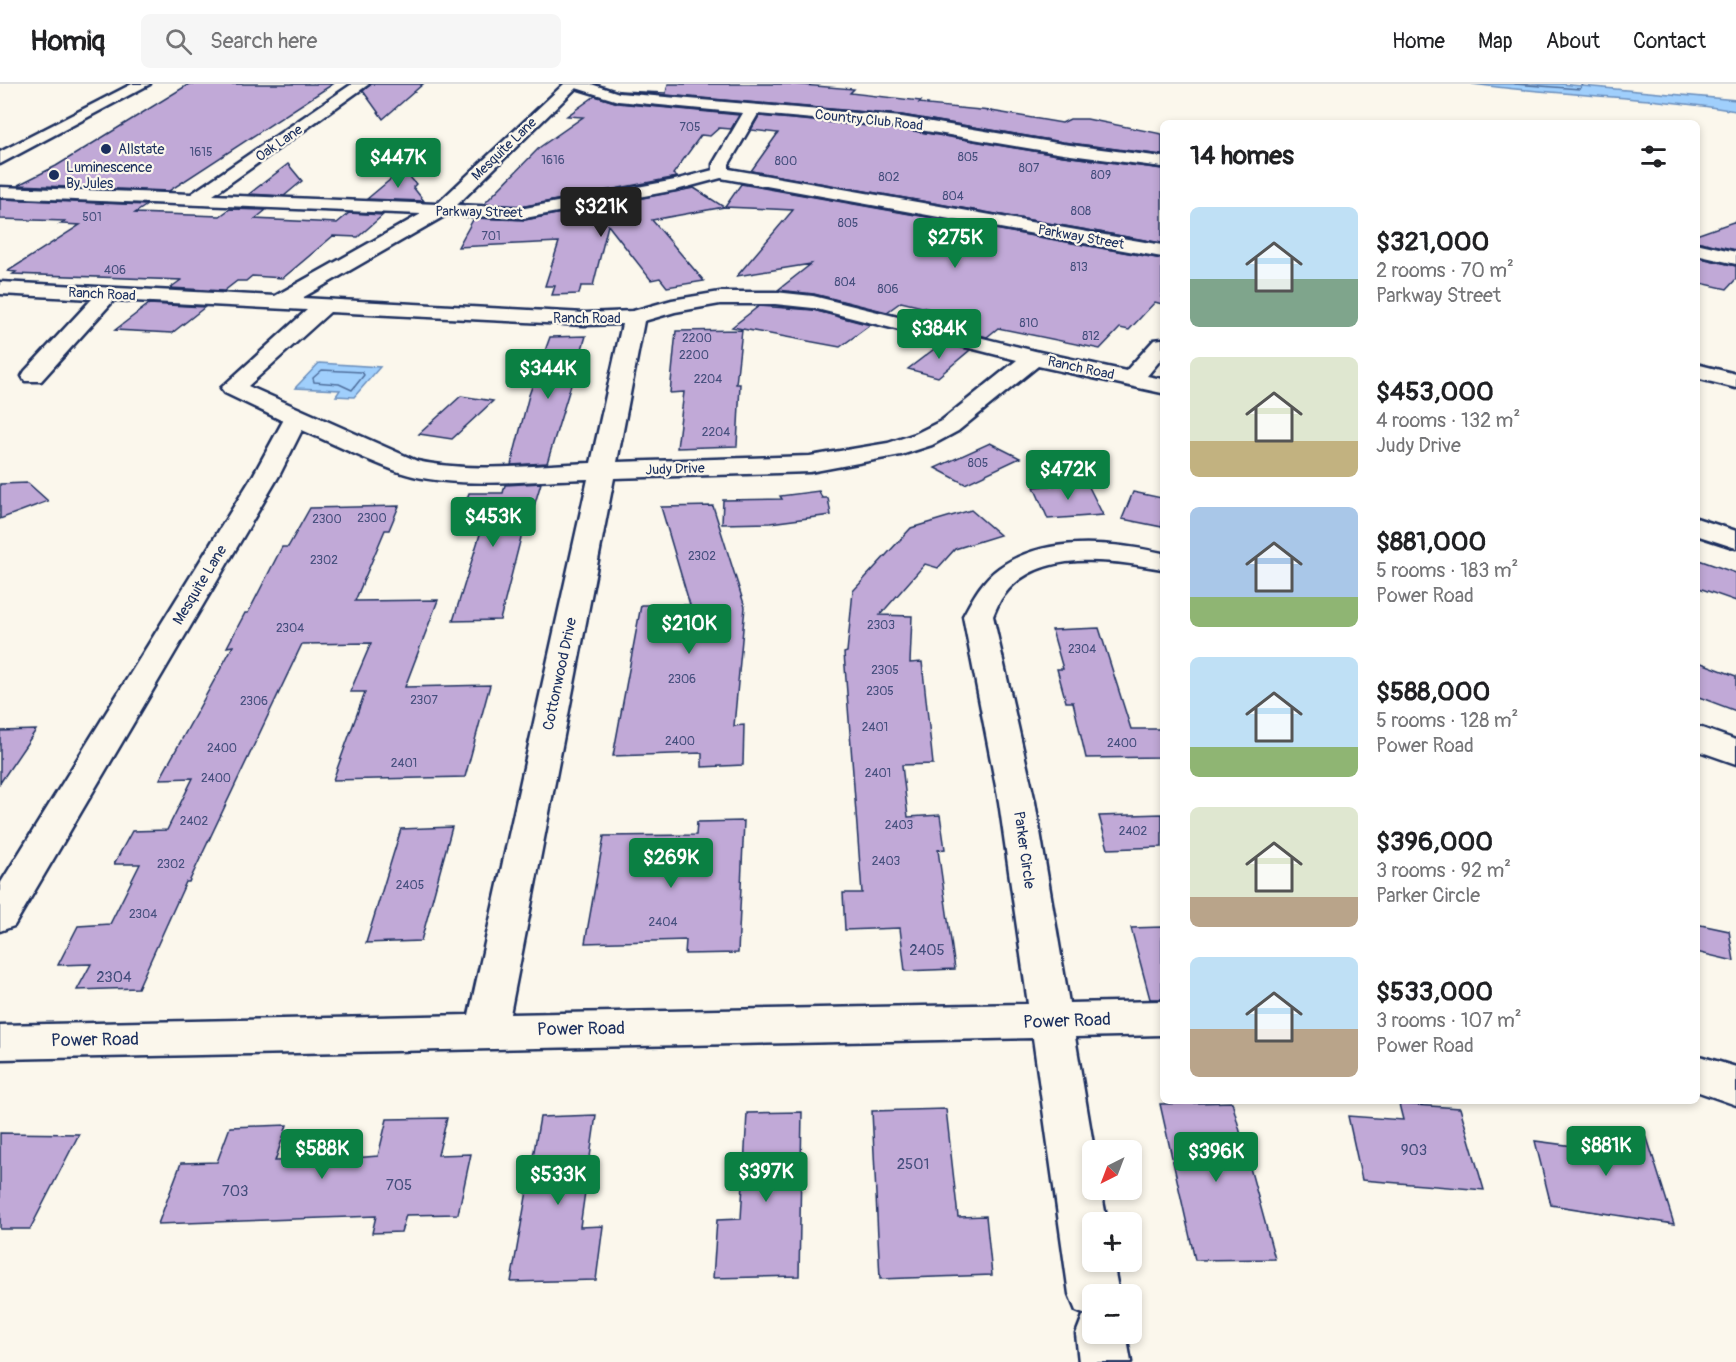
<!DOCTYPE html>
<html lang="en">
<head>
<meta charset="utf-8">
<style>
  :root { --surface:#fff; --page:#f6f6f6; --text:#202124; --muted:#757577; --line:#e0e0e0; --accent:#0b8043 }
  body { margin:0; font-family:Pangolin,sans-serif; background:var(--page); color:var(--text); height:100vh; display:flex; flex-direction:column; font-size:22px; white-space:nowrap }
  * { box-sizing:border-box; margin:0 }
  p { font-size:20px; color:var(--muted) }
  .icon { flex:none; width:33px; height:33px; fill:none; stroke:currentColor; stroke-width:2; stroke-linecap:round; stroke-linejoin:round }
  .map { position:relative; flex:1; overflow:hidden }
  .sheet { position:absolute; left:1160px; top:36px; width:540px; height:984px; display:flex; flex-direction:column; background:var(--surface); border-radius:9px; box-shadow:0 3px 9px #0003 }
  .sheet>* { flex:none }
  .needle { width:39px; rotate:222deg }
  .fabs { position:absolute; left:1082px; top:1056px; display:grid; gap:12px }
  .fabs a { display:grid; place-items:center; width:60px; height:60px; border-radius:9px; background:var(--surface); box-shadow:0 3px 9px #0003; font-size:30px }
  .price { position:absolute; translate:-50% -51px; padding:0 14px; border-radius:6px; background:var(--accent); color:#fff; font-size:20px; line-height:39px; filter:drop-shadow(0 2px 3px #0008) }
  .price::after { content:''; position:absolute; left:50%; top:36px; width:18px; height:14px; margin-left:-9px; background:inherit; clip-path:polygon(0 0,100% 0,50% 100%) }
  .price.current { background:#222; color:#fff }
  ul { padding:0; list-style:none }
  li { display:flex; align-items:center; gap:18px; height:150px; padding:0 30px }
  li span { display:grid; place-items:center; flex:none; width:168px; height:120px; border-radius:9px; color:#555 }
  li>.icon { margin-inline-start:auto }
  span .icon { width:72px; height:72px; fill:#fffc; stroke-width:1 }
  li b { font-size:26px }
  h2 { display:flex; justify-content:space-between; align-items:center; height:72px; padding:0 30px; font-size:26px }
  header { display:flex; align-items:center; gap:36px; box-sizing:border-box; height:84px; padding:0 30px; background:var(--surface); border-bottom:2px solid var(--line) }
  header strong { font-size:28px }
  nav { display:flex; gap:33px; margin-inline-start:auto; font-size:21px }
  .search { width:420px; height:54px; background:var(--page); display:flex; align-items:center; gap:15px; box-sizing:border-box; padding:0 21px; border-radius:9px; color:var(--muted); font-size:22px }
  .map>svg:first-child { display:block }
  .water { fill:#a0cffc; stroke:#6b8fbd; stroke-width:1.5 }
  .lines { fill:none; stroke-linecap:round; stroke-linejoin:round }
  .shore { stroke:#506f9d; stroke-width:1.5 }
  .building { fill:#c1a9d7; stroke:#1b2f5e; stroke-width:1.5 }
  .minor-casing { stroke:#1b2f5e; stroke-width:5 }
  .major-casing { stroke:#1b2f5e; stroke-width:5 }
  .minor { fill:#fbf7ec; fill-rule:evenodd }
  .major { fill:#fbf7ec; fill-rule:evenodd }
  .poi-dot { fill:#1b2f5e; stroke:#fbf7ec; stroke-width:2 }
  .labels { text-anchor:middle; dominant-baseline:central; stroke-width:4.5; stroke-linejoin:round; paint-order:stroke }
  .number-label { font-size:12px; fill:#444e7c }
  .far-street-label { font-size:14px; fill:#1b2f5e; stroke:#fbf7ec }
  .far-poi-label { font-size:14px; fill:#1b2f5e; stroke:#fbf7ec; text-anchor:start }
  .street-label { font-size:15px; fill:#1b2f5e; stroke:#fbf7ec }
  .near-number-label { font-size:15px; fill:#444e7c }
  .near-street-label { font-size:18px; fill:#1b2f5e; stroke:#fbf7ec }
</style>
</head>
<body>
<header>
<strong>Homiq</strong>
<div class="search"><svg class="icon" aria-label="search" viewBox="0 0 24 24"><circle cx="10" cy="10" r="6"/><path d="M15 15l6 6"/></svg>Search here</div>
<nav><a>Home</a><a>Map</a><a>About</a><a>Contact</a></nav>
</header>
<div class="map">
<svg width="1736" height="1278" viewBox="0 0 1736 1278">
  <rect width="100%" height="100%" fill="#fbf7ec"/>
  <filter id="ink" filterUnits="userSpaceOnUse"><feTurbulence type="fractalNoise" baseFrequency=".0167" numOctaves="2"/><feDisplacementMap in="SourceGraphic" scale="12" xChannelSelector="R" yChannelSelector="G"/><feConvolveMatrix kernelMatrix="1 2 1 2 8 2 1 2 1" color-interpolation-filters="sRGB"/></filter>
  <g filter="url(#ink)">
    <path class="water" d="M1472 0H1560L1736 16V27C1650 12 1559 12 1472 0Z
      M319 279 380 283 354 313 336 312 340 306 295 304Z"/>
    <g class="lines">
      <path class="shore" d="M1515 0 1580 5 1583 0
        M322 286 362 288 364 291 352 306 339 300 314 298 313 294Z"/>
    </g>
    <path class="building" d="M189 0H333L169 107 18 101 56 82Z
      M371 0H423L383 35 363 7Z
      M668 0H790L854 5 850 9 921 17 919 19 928 20 927 21 991 27 1062 39 1070 35H1087L1162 50V71L1063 58 902 31 619 7 666 9Z
      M595 12 618 19 739 31 731 45 719 44 710 52 701 51 673 90 677 93 525 122 484 120 540 63 583 33 567 32Z
      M759 32 902 45 1063 72 1162 85V159L751 87 778 49 751 46Z
      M288 80 302 97 284 112 249 110Z
      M403 85 416 100 413 103 424 117 367 115Z
      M741 100 1162 175V220L1155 218 1129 246 1120 244 1100 265 998 244 987 253 959 246 973 235 901 218 887 228 814 210 778 206 811 180 737 192 793 126 725 123Z
      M694 104 724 123 652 136 704 197 667 203 660 194 651 196 608 141 593 202H581L579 210 552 211 555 202H545L559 158 458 163 474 134 525 136Z
      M0 115 147 121 135 129 220 132 230 125 266 126 255 135 337 139 349 129 383 131 358 153 333 152 283 194 252 192 246 197H237L224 207 170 204 181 196 13 190 16 188 8 187 80 141 60 140 66 137 0 135Z
      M1736 137V166L1696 157V151Z
      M1696 173 1736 182V195L1727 205 1696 198Z
      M149 220 205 223 172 249 115 246Z
      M759 222 813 226 870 241 840 263 732 243Z
      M742 246 736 300H740L737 362 677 364 684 308 670 309 676 247Z
      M586 252 547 379 511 381 529 311 550 253Z
      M942 259 970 266 938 293 908 285Z
      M461 312 493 317 452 355 419 350Z
      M990 359 1020 374 965 400 935 384Z
      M28 399 48 417 0 435V400Z
      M541 399 533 426H528L500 536 453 537 481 447H455L469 409H503L505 401Z
      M1087 399 1103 431 1048 435 1034 403Z
      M819 407 822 414H828L831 431 770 439 722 440 723 416 782 415 780 412Z
      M1133 408 1162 414V443L1122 435Z
      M399 422 389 446H385L355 517 438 516 405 603 490 601 465 693 333 696 365 608H350L371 559 302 560 189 798H186L138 904 77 906 91 880 58 881 78 842 110 840 140 780H114L132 747 167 746 193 694 160 695 233 562 227 563 245 529H248L282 463H288L310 424Z
      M713 422 745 523 734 642 744 641 743 681 702 683V669L613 672 641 521H690L661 423Z
      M971 426 1000 451 955 465 938 484 925 480 880 531 912 532 910 579 922 578 933 680 902 681 908 733 940 731 945 765 938 766 955 885 905 887 900 844 845 846 843 809H862L844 569 847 568 853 507 911 444Z
      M1696 475 1736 489V517L1696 503Z
      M1099 544 1131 645H1162V673L1086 674 1073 618H1066L1057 585H1063L1052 546Z
      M1696 577 1736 592V627L1696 612Z
      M36 646 0 699V647Z
      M1162 730V763L1108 765 1099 732Z
      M744 737 738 869 685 870 686 856 585 859 604 752 696 751 697 738Z
      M452 743 421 857 366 859 401 745Z
      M1696 840 1729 847 1734 877 1696 868Z
      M1162 843V915H1150L1131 844Z
      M1232 1018 1275 1175 1195 1176 1160 1020Z
      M1399 1020 1460 1024 1484 1106 1362 1096 1348 1032 1403 1036Z
      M946 1025 958 1133 986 1132 992 1191 880 1195 872 1027Z
      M802 1028 799 1192 713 1194 717 1136 741 1135 747 1029Z
      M596 1031 580 1143 603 1142 596 1196 511 1198 540 1033Z
      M447 1034 438 1071 471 1070 458 1130 406 1131 401 1148 372 1149 376 1132 158 1140 181 1079 217 1078 230 1043 287 1041 275 1077 341 1075 378 1072 387 1035Z
      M1592 1046 1647 1054 1674 1140 1551 1121 1535 1057 1597 1065Z
      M0 1049 79 1050 30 1145H0Z"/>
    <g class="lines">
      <g class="minor-casing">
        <path id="minor" d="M352 0H369L213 111 437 120 564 0H591L619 9 902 33 1063 60 1162 73V83L1063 70 902 43 758 30 729 80V85L1162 161V173L721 94 676 106 525 134 446 131 302 214 585 229 633 227 672 216 720 208H775L813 212 1035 267 1126 287 1154 256 1162 255V274L1147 292 1162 295V309L1038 282 958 347 932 361 901 371 810 388 614 394 510 930 1028 920 999 718 963 532C973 514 982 496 999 484 1045 451 1111 458 1162 469V485C1112 476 1039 464 1004 511 999 517 996 525 993 532L1035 718 1069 919 1162 917V951L1075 953 1094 1066H1092V1106H1101L1107 1138H1092V1178H1113L1119 1210H1092V1250H1126L1131 1278H1079L1076 1250 1083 1232 1086 1231 1076 1227 1069 1210 1033 954 0 975V941L469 931 588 395C533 396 451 406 399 388 366 376 334 360 302 346L280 390 14 842 0 847V800L254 390 283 337 225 309 221 304 307 226 114 216 41 297H25L22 292 25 287 92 215 0 210V198L275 212 421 130 0 113V103L191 110ZM576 4 618 17 743 29 713 80V86L675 96 525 124 457 121ZM720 220H775L813 224 1017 276 941 337 915 350 888 359 810 372 617 378 644 237 675 228ZM330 228 585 241 622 240 591 379C534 381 472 389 417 377L248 302Z
          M1696 159 1736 168V180L1696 171Z
          M1696 280 1736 290V304L1696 294Z
          M1696 434 1736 447V464L1696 451Z
          M1696 642 1736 656V680L1696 666Z
          M1696 971 1736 983V1021L1696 1007Z"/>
      </g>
      <g class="major-casing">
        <path id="major" d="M132 0H150L0 80V68Z"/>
      </g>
      <use href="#minor" class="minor"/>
      <use href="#major" class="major"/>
    </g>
  </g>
  <g class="poi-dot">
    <circle cx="106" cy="65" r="6"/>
    <circle cx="54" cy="91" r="6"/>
  </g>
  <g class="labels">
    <g class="number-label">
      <text x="690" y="43">705</text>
      <text x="201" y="68">1615</text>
      <text x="968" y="73">805</text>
      <text x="553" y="76">1616</text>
      <text x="786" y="77">800</text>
      <text x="1029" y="84">807</text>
      <text x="1101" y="91">809</text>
      <text x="889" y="93">802</text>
      <text x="953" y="112">804</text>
      <text x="1081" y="127">808</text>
      <text x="92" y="133">501</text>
      <text x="848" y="139">805</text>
      <text x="491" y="152">701</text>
      <text x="1079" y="183">813</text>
      <text x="115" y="186">406</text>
      <text x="845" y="198">804</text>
      <text x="888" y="205">806</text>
      <text x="1029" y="239">810</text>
      <text x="1091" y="252">812</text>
      <text x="697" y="254">2200</text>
      <text x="694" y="271">2200</text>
      <text x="708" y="295">2204</text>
      <text x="716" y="348">2204</text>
      <text x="978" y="379">805</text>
      <text x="372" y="434">2300</text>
      <text x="327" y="435">2300</text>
      <text x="702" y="472">2302</text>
      <text x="324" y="476">2302</text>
      <text x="881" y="541">2303</text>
      <text x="290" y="544">2304</text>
      <text x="1082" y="565">2304</text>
      <text x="885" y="586">2305</text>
      <text x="682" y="595">2306</text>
      <text x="880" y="607">2305</text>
      <text x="424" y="616">2307</text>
      <text x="254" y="617">2306</text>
      <text x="875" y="643">2401</text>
      <text x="680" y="657">2400</text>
      <text x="1122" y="659">2400</text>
      <text x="222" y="664">2400</text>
      <text x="404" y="679">2401</text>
      <text x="878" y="689">2401</text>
      <text x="216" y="694">2400</text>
      <text x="194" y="737">2402</text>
      <text x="899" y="741">2403</text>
      <text x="1133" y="747">2402</text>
      <text x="886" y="777">2403</text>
      <text x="171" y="780">2302</text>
      <text x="410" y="801">2405</text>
      <text x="143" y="830">2304</text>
      <text x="663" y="838">2404</text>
    </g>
    <g class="far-street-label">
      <text transform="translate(869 36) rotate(6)">Country Club Road</text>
      <text transform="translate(279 59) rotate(-35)">Oak Lane</text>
      <text transform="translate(504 65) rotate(-44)">Mesquite Lane</text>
      <text transform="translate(479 128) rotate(1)">Parkway Street</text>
      <text transform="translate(1081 153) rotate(10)">Parkway Street</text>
      <text transform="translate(102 210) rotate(3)">Ranch Road</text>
      <text x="587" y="234">Ranch Road</text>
      <text transform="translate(1081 284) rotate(12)">Ranch Road</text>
      <text transform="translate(675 385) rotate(-2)">Judy Drive</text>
    </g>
    <g class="far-poi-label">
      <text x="118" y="65">Allstate</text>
      <text x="66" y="83">Luminescence<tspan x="66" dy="16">By Jules</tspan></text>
    </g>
    <g class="street-label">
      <text transform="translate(200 501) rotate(-59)">Mesquite Lane</text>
      <text transform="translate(560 590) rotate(-78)">Cottonwood Drive</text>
      <text transform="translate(1024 766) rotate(82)">Parker Circle</text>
    </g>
    <g class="near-number-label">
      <text x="927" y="866">2405</text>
      <text x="114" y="893">2304</text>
      <text x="1414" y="1066">903</text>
      <text x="913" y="1080">2501</text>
      <text x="399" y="1101">705</text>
      <text x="235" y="1107">703</text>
    </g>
    <g class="near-street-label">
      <text transform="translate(1067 937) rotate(-2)">Power Road</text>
      <text transform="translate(581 945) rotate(-1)">Power Road</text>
      <text transform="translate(95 956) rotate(-1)">Power Road</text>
    </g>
  </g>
</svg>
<div class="fabs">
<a><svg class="needle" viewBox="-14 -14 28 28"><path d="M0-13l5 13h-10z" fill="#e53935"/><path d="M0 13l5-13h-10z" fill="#757577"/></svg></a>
<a>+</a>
<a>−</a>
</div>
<b class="price" style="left:398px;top:105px">$447K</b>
<b class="price current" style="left:601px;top:154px">$321K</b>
<b class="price" style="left:955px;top:185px">$275K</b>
<b class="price" style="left:939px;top:276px">$384K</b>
<b class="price" style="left:548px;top:316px">$344K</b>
<b class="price" style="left:1068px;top:417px">$472K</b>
<b class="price" style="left:493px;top:464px">$453K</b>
<b class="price" style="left:689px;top:571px">$210K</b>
<b class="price" style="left:671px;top:805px">$269K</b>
<b class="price" style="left:1606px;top:1093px">$881K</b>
<b class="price" style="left:322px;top:1096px">$588K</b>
<b class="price" style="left:1216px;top:1099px">$396K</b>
<b class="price" style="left:766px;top:1119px">$397K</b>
<b class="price" style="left:558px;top:1122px">$533K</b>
<section class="sheet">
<h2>14 homes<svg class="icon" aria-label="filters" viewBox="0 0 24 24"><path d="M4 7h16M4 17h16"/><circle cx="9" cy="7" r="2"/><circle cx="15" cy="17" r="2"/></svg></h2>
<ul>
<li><span style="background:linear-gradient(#bfe0f5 60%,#7fa58c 0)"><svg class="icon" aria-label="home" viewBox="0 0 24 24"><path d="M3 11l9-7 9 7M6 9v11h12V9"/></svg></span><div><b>$321,000</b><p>2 rooms · 70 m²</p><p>Parkway Street</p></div></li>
<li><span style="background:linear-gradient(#dfe7d0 70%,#c2b280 0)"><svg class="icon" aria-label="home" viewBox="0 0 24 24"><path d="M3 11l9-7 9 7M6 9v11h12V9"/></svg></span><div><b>$453,000</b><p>4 rooms · 132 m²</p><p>Judy Drive</p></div></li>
<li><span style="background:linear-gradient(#a9c7e8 75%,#8fb573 0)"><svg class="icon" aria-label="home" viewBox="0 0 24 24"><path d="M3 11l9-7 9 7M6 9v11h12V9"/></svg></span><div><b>$881,000</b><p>5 rooms · 183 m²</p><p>Power Road</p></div></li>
<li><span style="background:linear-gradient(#bfe0f5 75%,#8fb573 0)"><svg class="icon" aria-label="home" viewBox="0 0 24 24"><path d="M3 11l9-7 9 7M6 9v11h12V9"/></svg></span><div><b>$588,000</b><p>5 rooms · 128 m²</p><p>Power Road</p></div></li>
<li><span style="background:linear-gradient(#dfe7d0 75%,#b9a48a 0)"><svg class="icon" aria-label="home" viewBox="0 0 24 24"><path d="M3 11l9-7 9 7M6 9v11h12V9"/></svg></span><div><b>$396,000</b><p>3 rooms · 92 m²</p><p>Parker Circle</p></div></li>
<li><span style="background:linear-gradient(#bfe0f5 60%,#b9a48a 0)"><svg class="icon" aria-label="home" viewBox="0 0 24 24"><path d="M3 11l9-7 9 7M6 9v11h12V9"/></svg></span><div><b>$533,000</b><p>3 rooms · 107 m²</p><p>Power Road</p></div></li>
</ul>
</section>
</div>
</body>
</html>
